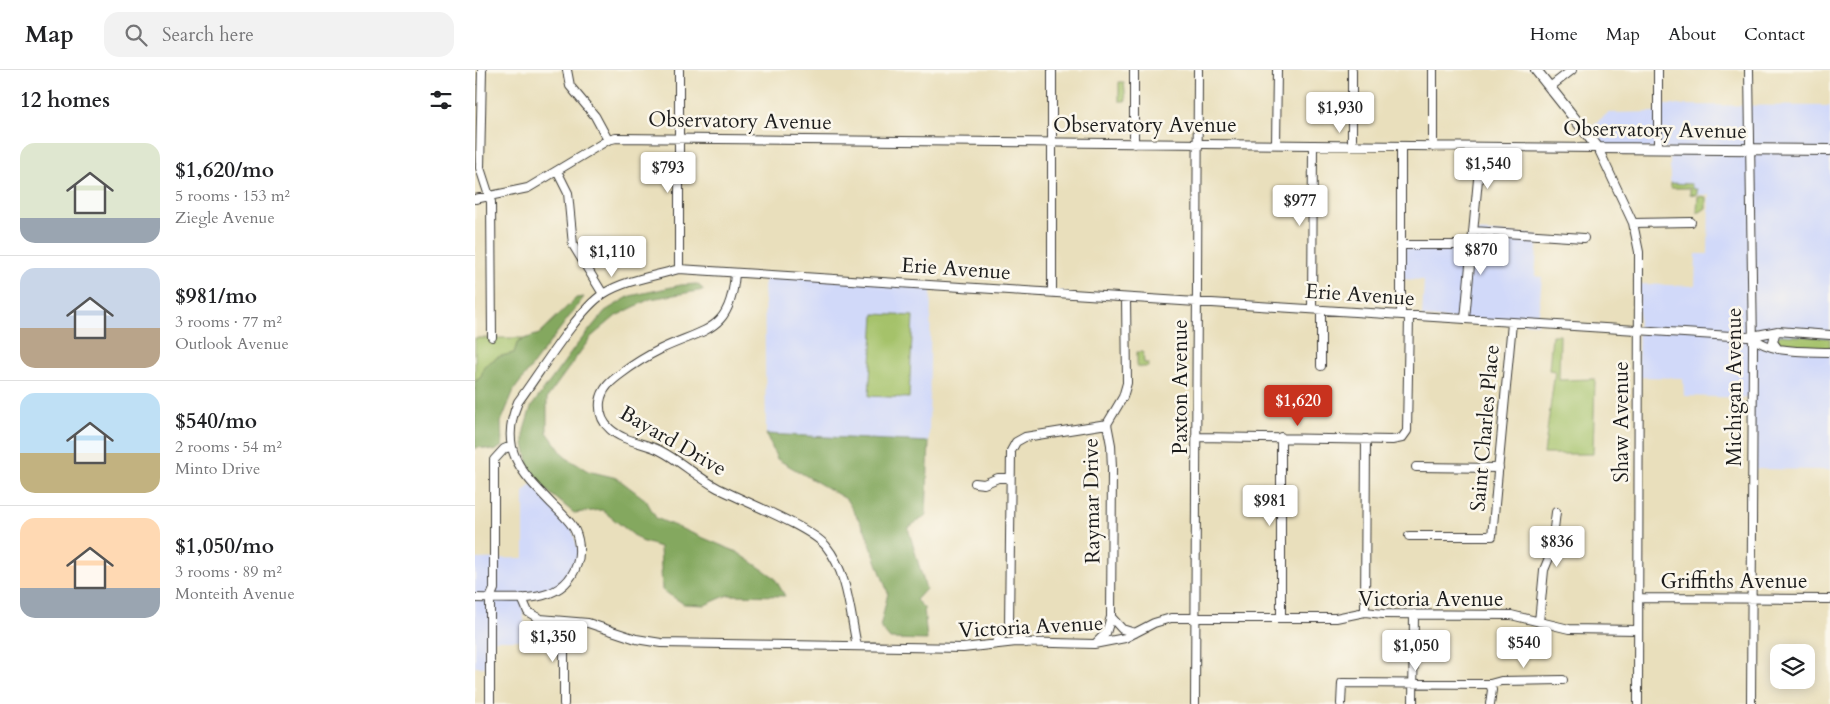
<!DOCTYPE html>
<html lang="en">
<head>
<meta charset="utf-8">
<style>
  :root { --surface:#fff; --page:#f2f2f2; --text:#202124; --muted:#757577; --line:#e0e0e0; --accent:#c8321e }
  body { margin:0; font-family:Cardo,serif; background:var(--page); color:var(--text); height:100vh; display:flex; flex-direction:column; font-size:19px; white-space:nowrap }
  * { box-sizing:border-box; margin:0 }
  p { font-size:16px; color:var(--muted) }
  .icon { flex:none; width:28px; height:28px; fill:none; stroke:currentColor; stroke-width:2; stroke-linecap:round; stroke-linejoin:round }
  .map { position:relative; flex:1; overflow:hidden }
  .drawer { display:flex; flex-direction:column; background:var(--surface); width:475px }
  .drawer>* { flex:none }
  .fabs { position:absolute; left:1295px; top:574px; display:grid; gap:10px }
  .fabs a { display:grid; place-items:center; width:45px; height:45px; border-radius:10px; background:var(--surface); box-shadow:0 2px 12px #0003; font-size:25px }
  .price { position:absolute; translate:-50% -42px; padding:0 11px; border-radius:5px; background:#fff; color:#222; font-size:16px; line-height:32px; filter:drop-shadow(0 1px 2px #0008) }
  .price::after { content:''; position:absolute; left:50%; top:30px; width:15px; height:11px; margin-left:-8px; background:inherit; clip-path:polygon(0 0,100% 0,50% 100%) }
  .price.current { background:var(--accent); color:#fff }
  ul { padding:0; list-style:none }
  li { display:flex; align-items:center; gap:15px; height:125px; padding:0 20px }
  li+li { border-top:1px solid var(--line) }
  li span { display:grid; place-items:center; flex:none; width:140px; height:100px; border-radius:15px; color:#555 }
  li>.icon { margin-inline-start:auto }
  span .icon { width:60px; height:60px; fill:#fffc; stroke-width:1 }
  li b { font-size:21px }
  h2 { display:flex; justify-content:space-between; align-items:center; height:60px; padding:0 20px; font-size:21px }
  header { display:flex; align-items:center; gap:30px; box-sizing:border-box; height:70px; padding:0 25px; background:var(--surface); border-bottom:1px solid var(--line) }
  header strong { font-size:24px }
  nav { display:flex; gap:28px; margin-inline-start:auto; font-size:18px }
  .search { width:350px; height:45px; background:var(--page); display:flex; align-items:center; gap:12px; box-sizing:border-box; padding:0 18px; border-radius:15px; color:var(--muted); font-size:19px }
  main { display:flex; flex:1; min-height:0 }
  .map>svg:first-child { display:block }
  .built { fill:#d1d9f9 }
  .green { fill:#a5c26a; stroke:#606f43 }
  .forest { fill:#84a85e; stroke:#50623d }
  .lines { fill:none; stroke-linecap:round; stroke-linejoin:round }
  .minor-casing { stroke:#3b3934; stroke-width:10 }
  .major-casing { stroke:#3b3934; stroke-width:12 }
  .minor { stroke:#fff; stroke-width:8 }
  .major { stroke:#fff; stroke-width:10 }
  .labels { text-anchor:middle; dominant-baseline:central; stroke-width:5; stroke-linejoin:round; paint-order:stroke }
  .street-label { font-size:21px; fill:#1c1c1c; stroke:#fbf7ec }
</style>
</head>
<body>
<header>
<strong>Map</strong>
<div class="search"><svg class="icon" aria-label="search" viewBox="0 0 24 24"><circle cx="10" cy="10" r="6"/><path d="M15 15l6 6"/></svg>Search here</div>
<nav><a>Home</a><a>Map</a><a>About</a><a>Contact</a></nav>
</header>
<main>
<section class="drawer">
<h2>12 homes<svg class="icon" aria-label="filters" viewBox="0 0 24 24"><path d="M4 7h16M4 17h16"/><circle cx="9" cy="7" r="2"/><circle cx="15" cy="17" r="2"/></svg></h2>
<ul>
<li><span style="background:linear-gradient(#dfe7d0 75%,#9aa5b1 0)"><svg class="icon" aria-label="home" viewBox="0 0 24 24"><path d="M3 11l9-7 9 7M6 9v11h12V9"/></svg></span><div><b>$1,620/mo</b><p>5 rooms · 153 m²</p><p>Ziegle Avenue</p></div></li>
<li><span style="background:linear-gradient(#c9d6e8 60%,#b9a48a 0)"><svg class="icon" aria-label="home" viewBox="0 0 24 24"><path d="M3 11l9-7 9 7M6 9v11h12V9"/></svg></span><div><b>$981/mo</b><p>3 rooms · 77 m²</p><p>Outlook Avenue</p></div></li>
<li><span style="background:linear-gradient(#bfe0f5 60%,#c2b280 0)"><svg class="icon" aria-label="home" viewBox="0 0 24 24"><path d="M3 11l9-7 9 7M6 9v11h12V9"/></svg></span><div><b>$540/mo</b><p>2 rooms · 54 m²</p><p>Minto Drive</p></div></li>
<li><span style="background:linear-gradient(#ffd9b3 70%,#9aa5b1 0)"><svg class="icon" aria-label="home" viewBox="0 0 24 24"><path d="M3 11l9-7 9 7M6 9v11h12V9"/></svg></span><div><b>$1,050/mo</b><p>3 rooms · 89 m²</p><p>Monteith Avenue</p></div></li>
</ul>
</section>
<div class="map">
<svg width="1355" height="634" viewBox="0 0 1355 634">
  <rect width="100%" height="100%" fill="#fbf7ec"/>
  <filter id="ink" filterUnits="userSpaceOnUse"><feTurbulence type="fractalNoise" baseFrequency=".02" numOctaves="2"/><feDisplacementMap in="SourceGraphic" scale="10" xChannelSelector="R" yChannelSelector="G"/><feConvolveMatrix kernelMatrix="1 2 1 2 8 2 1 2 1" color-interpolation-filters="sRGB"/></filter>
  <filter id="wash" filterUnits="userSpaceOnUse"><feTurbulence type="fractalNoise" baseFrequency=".0096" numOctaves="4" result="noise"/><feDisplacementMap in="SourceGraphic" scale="20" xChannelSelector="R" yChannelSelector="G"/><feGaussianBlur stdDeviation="1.12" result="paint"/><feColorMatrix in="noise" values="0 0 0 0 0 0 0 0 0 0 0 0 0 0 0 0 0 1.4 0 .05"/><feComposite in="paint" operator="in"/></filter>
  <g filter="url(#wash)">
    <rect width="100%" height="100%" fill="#e9dfbc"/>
    <path class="built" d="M1183 35 1355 36V400L1276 399V328L1209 326 1208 308 1163 307 1164 214 1220 216 1221 184H1233L1234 125 1215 124V118H1195V79L1123 78 1110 62 1133 43 1182 42Z
      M998 161 1063 165 1060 206 1067 207 1063 254 947 247 949 210 926 209 925 175H997Z
      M289 205 456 215 454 372 291 364Z
      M57 413 95 452 104 483 89 516 47 528 51 570H10V597H0V489L49 488V421Z"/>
    <path class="green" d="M644 12H649L651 31H644Z
      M1195 113 1216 114 1218 119H1222V125L1215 124V118H1195Z
      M1223 126 1231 127V138L1225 142H1222Z
      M399 244 438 246 434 328 394 326Z
      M1077 265H1085L1084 310 1120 309 1118 384H1069L1080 301 1074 300Z
      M1306 265 1355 268V279L1304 276 1302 267Z
      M0 268H52L43 271 39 283 23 287 0 312Z
      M662 282H668L669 293H673V297H662Z"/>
    <path class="forest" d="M222 214 229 220 175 229 141 246 116 267 72 328V362L90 387 113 401 142 408 171 430 181 448 262 482 299 507 310 526 253 525 230 535 209 534 187 520 185 477 166 471 127 440 99 443 71 420 54 397 49 374V360L56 337 101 276 130 241 155 226 206 215Z
      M109 227 39 320 26 352 27 376 20 381 3 377 0 379V312L6 307 9 296 23 287 39 283 43 271 64 264 101 228Z
      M291 364 454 372 451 445 433 458 451 519 441 530 449 538 452 570 415 569 405 557 413 523 390 460 371 429 302 389Z"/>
  </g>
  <g filter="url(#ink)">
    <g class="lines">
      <g class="minor-casing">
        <path id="minor" d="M7 0 5 98 16 132 17 267
          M92 0 95 16 120 46 133 70
          M204 0V199
          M659 0V74
          M958 0V77
          M1274 0 1278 278 1276 634
          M1075 17 1097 0
          M801 74 802 0
          M877 75V0
          M926 76V245
          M1183 78V0
          M82 101 93 123 98 175 128 224
          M0 129 53 118 133 70 141 68 1123 78 1158 153 1164 182 1163 634
          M1158 153 1216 152
          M998 161 1109 168
          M925 175H997
          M260 203C256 262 231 258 186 279 172 286 159 294 147 303 136 311 127 318 125 332 124 343 127 352 135 359 148 371 169 373 184 380 204 390 221 406 241 417 267 431 334 456 351 476 373 503 375 543 382 576
          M577 222V0
          M837 239 838 75
          M990 249 1006 77
          M1277 267C1297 284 1330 281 1355 282
          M1303 279 1298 272 1300 264 1303 261
          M846 296V240
          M723 367 917 370 927 368 932 361 934 246
          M941 397 1024 398
          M500 413 509 414 523 408H535
          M934 466H1017L1037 253
          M0 528C37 528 88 537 102 494 106 483 104 466 98 457 92 448 84 441 77 434 46 402 23 379 43 332 64 304 102 241 128 224 150 210 180 206 204 199L1272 267 1303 261 1355 265
          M47 528 53 542 65 549 113 553 161 569 186 573 488 578 541 572 619 574 650 568 679 553 696 548H861L890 542 908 544 1036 545 1094 559 1163 560
          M1164 528 1355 529
          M890 542 891 369
          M636 547 647 559 660 563
          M806 547V367
          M89 552V634
          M1064 552 1069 500 1076 483 1081 442
          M551 573 542 567 534 556 536 381 541 372 550 367 632 354
          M621 573 631 563 636 547 637 399 636 375 632 354 648 327 652 313 651 228
          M520 574 534 556
          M15 634V528L19 519V390L29 379 36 376
          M720 634 723 0
          M866 634 867 613 1015 614 1026 611 1088 610
          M938 634 939 544
          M1015 634 1017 620 1015 614"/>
      </g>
      <g class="major-casing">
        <path id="major" d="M1061 0 1123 78 1355 80"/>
      </g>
      <use href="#minor" class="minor"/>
      <use href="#major" class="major"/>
    </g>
  </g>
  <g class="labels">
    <g class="street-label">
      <text transform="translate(265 51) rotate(1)">Observatory Avenue</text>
      <text x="670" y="55">Observatory Avenue</text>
      <text transform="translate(1180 60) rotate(1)">Observatory Avenue</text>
      <text transform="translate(481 199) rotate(4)">Erie Avenue</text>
      <text transform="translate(885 225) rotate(4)">Erie Avenue</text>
      <text transform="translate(705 317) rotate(-90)">Paxton Avenue</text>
      <text transform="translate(1259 317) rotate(-90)">Michigan Avenue</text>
      <text transform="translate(1146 352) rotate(-90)">Shaw Avenue</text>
      <text transform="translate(1010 358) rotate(-85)">Saint Charles Place</text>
      <text transform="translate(198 371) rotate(30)">Bayard Drive</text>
      <text transform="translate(617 431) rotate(-91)">Raymar Drive</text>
      <text x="1259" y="511">Griffiths Avenue</text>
      <text x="956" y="529">Victoria Avenue</text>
      <text transform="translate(556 557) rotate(-3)">Victoria Avenue</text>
    </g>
  </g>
</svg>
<div class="fabs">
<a><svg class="icon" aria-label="layers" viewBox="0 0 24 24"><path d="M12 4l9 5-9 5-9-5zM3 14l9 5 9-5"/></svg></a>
</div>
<b class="price" style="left:865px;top:64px">$1,930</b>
<b class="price" style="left:1013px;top:120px">$1,540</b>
<b class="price" style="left:193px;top:124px">$793</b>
<b class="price" style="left:825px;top:157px">$977</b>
<b class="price" style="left:1006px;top:206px">$870</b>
<b class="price" style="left:137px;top:208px">$1,110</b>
<b class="price current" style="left:823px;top:357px">$1,620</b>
<b class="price" style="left:795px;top:457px">$981</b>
<b class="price" style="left:1082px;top:498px">$836</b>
<b class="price" style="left:78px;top:593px">$1,350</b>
<b class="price" style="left:1049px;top:599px">$540</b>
<b class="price" style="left:941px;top:602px">$1,050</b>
</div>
</main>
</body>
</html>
